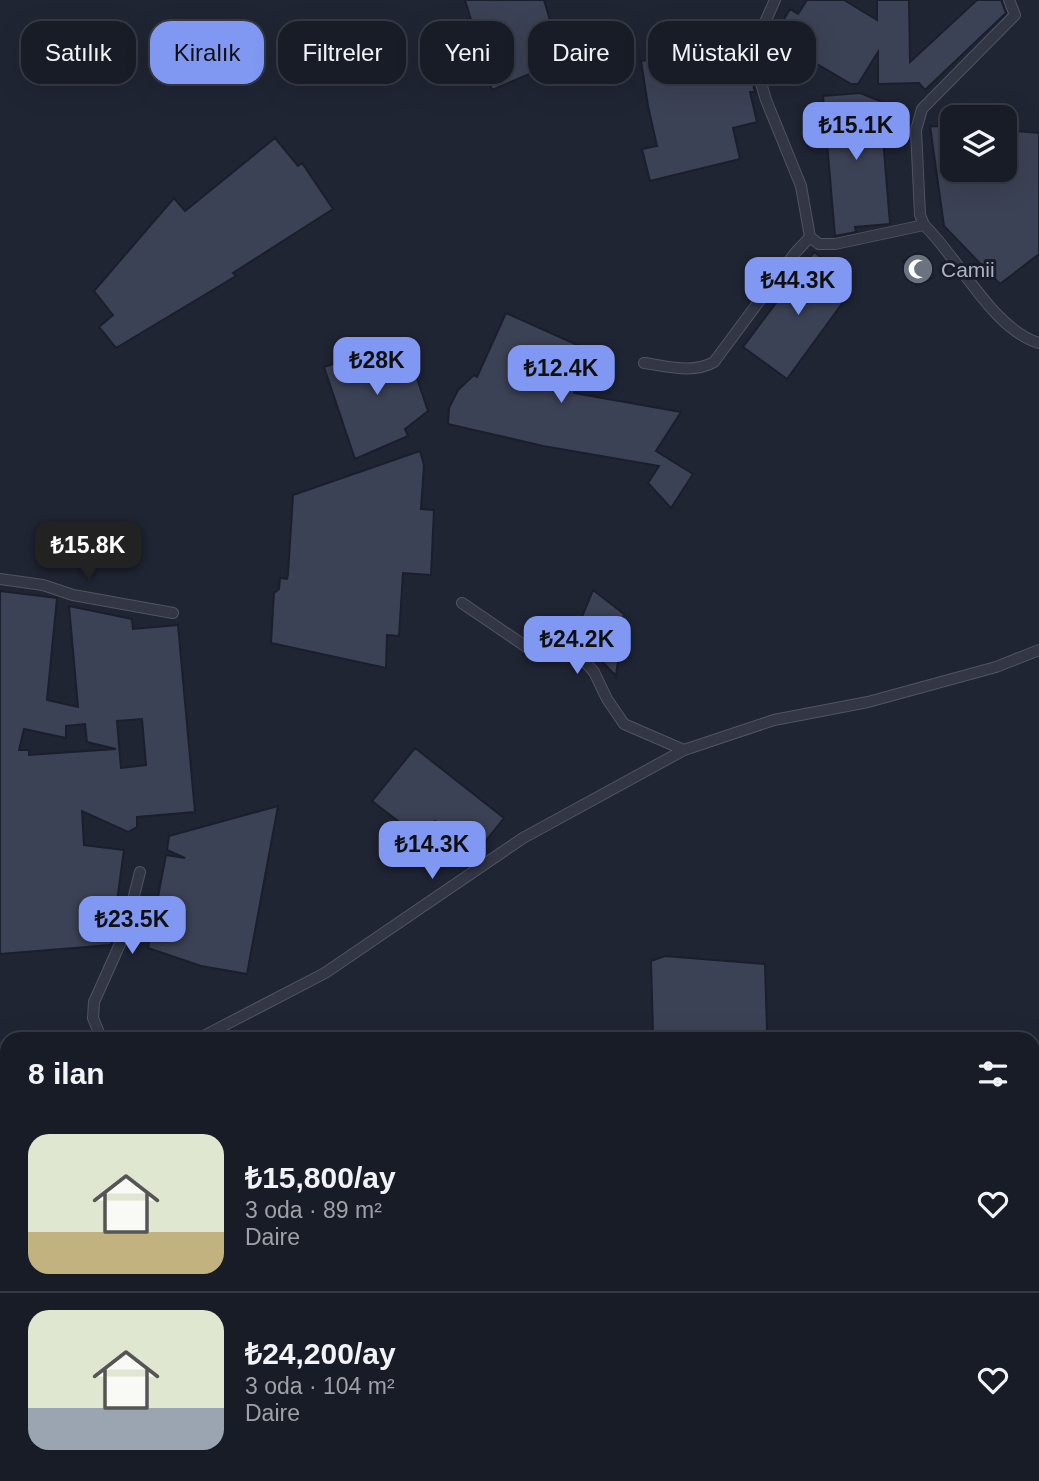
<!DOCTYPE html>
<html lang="tr">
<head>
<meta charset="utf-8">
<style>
  :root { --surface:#181c27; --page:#252933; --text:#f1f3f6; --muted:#9fa1a7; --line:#363a44; --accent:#8198f3 }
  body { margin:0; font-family:Helvetica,sans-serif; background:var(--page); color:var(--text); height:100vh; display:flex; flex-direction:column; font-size:26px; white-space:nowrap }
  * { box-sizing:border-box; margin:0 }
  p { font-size:23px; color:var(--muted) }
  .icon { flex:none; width:38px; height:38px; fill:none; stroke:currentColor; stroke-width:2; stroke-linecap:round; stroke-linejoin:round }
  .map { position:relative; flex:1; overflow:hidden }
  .details { position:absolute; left:0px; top:1032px; width:1040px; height:450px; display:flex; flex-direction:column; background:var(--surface); border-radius:21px 21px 0 0; box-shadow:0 7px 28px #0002,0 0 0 2px var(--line) }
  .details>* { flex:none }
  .banner { position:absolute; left:21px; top:21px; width:998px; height:63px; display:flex; gap:14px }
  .fabs { position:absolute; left:940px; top:105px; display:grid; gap:14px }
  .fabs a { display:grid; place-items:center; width:77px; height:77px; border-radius:14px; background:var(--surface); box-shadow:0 7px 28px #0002,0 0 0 2px var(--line); font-size:35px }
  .price { position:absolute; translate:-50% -60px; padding:0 16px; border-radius:14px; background:var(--accent); color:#111; font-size:23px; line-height:46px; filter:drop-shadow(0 2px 4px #0008) }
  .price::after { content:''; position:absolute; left:50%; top:42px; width:21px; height:16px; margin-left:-10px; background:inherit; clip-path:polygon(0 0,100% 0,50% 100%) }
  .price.on { background:#222; color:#fff }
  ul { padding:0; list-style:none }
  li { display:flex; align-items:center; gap:21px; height:175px; padding:0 28px }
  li+li { border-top:2px solid var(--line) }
  li span { display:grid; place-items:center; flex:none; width:196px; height:140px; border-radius:21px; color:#555 }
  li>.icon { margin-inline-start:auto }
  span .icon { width:84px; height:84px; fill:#fffc; stroke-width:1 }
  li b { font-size:30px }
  h2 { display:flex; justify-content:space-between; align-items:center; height:84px; padding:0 28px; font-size:30px }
  .chip { padding:0 24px; border-radius:21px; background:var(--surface); box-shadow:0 7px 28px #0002,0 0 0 2px var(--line); font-size:24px; line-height:63px }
  .chip.on { background:var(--accent); color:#111 }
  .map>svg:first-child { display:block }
  .building { fill:#3c4255; stroke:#1b1e2c; stroke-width:2; fill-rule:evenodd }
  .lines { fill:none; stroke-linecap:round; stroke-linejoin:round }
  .service-casing { stroke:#505463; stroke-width:7 }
  .minor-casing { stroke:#505463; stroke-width:12 }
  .service { stroke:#333745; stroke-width:5 }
  .minor { stroke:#333745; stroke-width:10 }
  .labels { text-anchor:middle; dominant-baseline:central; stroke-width:6; stroke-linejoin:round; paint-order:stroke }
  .poi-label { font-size:21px; fill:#adb1c2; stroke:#191c2a; text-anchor:start }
</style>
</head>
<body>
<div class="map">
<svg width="1039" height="1481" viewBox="0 0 1039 1481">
  <rect width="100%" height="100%" fill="#202534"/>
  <path class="building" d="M465 0H544L562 60 492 90Z
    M807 0H844L877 20V0H909L910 62 977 0H1001L1006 13 925 90 919 83 878 84V52L858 84H851L773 38 790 9 798 14Z
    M749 45 751 77 755 92H750L757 122 733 128 740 159 650 181 642 149 657 146 648 106 641 61Z
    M860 93 880 101 890 224 855 227 856 232 835 236 823 96Z
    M930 126 952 127V170H1004V130L1039 133V254L1000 284 944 226Z
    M275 138 298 166 302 163 333 209 233 273 236 276 116 348 99 327 113 315 94 291 174 198 185 211Z
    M814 252 839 271 831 281 849 294 787 379 743 347Z
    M919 252 934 277 917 286 903 261Z
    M506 313 593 352 574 393 681 412 656 451 693 474 671 508 648 483 659 466 543 446 448 424 449 408 458 390 474 375 477 377Z
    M404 340 428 411 405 429 408 436 355 459 324 367Z
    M420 451 424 465 421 509 434 510 431 575 403 573 399 636 387 635 386 668 271 643 274 593 279 589 280 578 287 579 288 574 293 495Z
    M593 590 624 614 616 676 593 652 569 648Z
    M0 591 57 598 47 700 78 707 69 606 132 619 133 629 178 625 195 812 137 817V827L128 832 82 811 84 845 124 850 111 945 0 954ZM142 719 146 765 121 768 117 721ZM85 724 87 742 116 749 29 755V750H19L24 729 66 738V726Z
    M415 748 504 818 476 853 435 821 420 838 372 801Z
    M278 806 247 974 201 966 148 948 166 855 185 858 167 850 169 836Z
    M665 956 765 964 767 1031 653 1034 651 961Z"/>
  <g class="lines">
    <g class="service-casing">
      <path id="service" d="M521 1475 527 1481"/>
    </g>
    <g class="minor-casing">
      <path id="minor" d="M775 0 757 40 759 76 766 100 801 186 810 237 819 244H835L924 225
        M1009 0 1015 15 922 109 916 130 920 215 924 225C959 258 992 329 1039 343
        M644 363C667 366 693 374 714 362L795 253 810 237
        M0 579 43 585 73 595 173 613
        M462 603 528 648 582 658 594 672 607 699 624 724 684 750
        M102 1040 93 1018 94 1002 124 935 140 872
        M196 1040 325 973 523 838 684 750 774 720 868 702 996 667 1039 650
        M0 1163 7 1157
        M0 1195 7 1196
        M1032 1236 1039 1233
        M1032 1364 1039 1374"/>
    </g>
    <use href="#service" class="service"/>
    <use href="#minor" class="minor"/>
  </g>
  <defs>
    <g id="mosque-disc" transform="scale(1.575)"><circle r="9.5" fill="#6b7280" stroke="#191c2a"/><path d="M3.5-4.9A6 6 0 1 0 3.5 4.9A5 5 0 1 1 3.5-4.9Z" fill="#fff"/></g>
  </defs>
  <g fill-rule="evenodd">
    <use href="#mosque-disc" x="918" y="269"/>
  </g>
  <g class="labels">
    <g class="poi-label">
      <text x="941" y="269">Camii</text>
    </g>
  </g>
</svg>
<div class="fabs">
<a><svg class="icon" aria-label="layers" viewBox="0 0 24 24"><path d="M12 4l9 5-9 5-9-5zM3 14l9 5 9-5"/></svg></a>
</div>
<b class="price" style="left:856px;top:162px">₺15.1K</b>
<b class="price" style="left:798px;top:317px">₺44.3K</b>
<b class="price" style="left:377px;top:397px">₺28K</b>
<b class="price" style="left:561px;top:405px">₺12.4K</b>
<b class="price on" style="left:88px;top:582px">₺15.8K</b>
<b class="price" style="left:577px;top:676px">₺24.2K</b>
<b class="price" style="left:432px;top:881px">₺14.3K</b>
<b class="price" style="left:132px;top:956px">₺23.5K</b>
<div class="banner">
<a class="chip">Satılık</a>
<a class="chip on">Kiralık</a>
<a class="chip">Filtreler</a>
<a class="chip">Yeni</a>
<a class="chip">Daire</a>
<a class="chip">Müstakil ev</a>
</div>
<section class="details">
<h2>8 ilan<svg class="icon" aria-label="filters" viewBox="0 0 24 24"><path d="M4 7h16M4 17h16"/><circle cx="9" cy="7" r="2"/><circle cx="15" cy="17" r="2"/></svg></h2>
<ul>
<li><span style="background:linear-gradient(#dfe7d0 70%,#c2b280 0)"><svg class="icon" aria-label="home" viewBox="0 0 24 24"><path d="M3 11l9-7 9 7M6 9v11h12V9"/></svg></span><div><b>₺15,800/ay</b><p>3 oda · 89 m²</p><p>Daire</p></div><svg class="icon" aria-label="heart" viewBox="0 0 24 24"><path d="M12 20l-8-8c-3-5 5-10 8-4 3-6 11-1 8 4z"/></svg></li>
<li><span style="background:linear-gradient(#dfe7d0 70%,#9aa5b1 0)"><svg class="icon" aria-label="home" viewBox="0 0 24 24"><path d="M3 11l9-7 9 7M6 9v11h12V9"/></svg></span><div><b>₺24,200/ay</b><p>3 oda · 104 m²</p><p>Daire</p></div><svg class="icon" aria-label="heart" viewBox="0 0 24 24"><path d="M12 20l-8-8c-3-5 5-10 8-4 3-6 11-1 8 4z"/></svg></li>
</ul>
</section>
</div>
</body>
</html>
